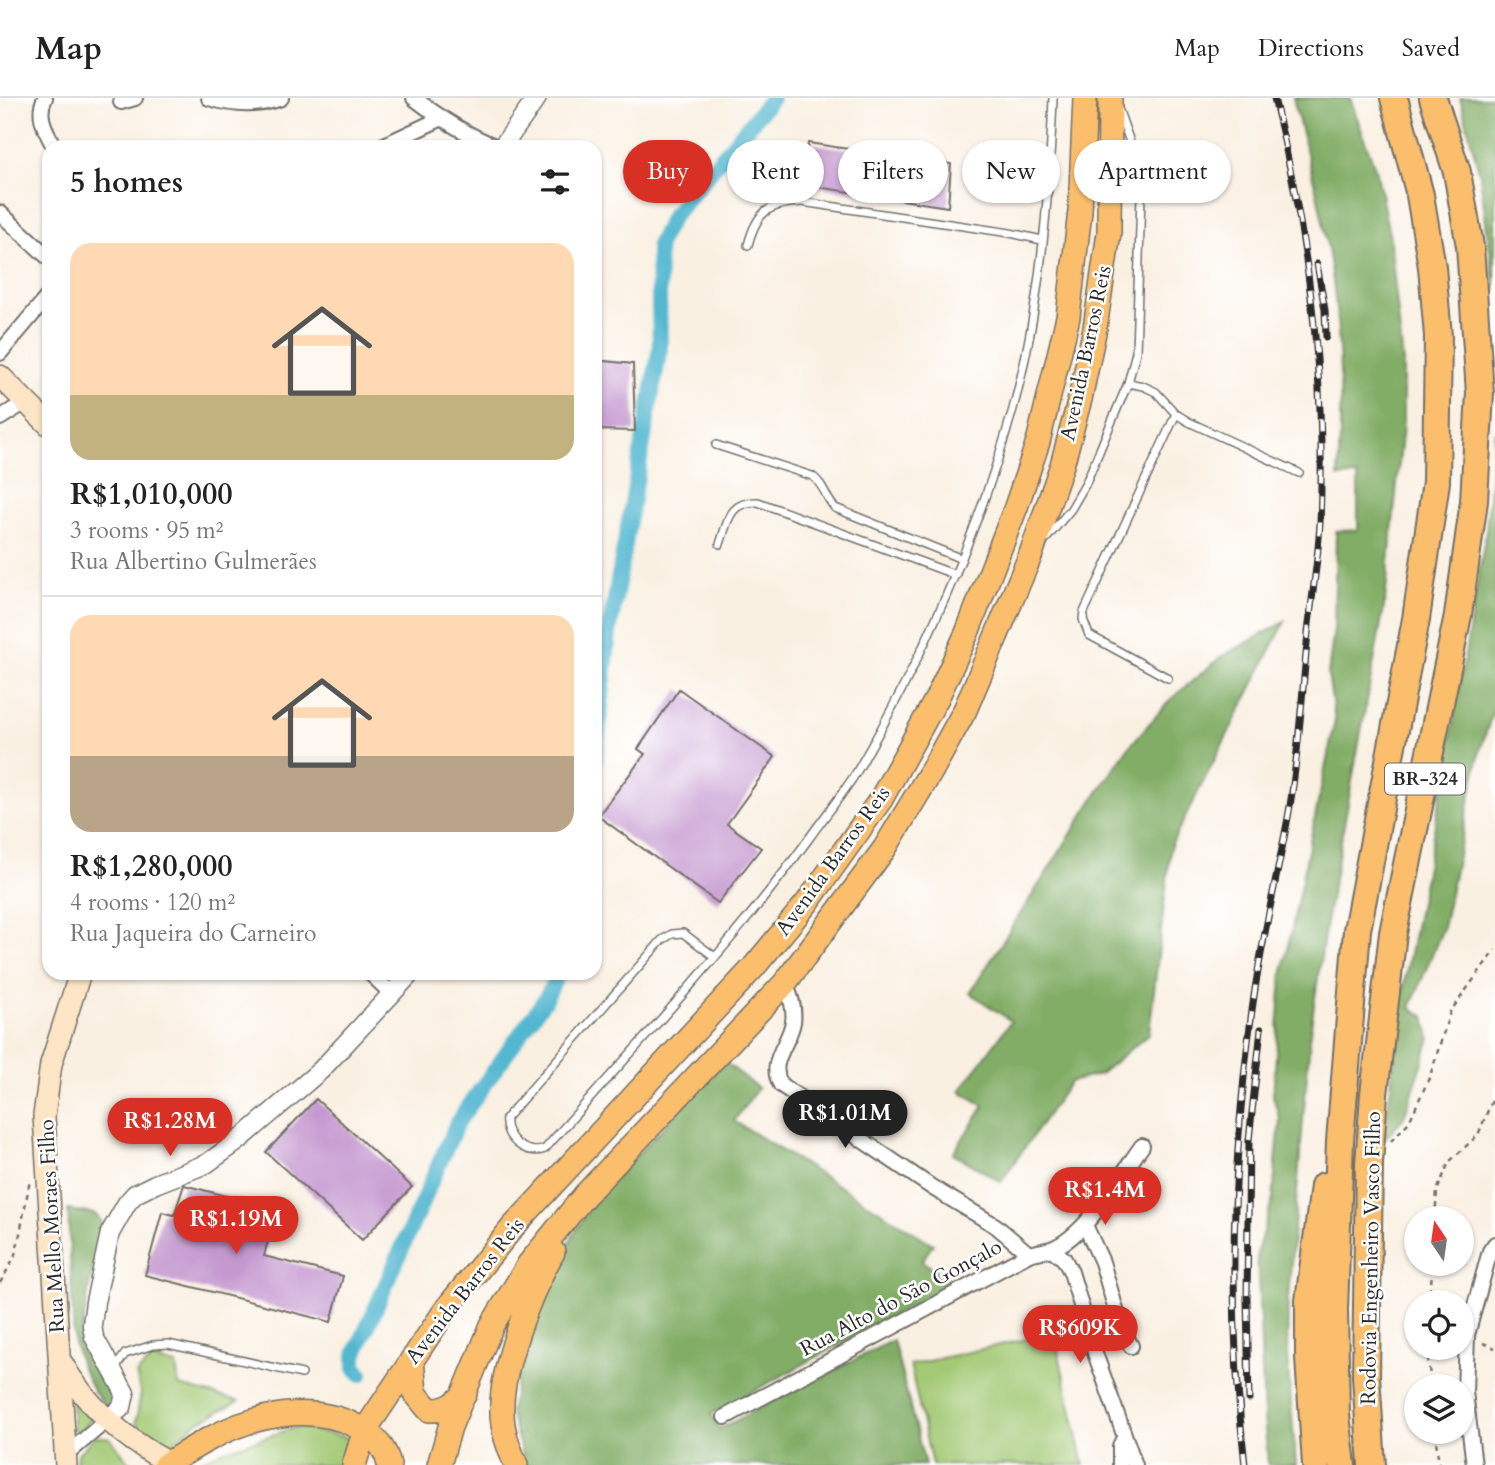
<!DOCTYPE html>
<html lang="en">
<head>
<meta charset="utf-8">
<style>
  :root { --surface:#fff; --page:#f2f2f2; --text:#222; --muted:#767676; --line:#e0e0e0; --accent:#d93025 }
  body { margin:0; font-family:Cardo,serif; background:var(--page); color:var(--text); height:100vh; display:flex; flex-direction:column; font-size:26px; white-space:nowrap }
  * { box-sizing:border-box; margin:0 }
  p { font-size:23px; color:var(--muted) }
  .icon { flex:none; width:38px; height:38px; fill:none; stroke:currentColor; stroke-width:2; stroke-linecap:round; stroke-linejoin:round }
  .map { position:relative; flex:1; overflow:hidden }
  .panel { position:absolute; left:42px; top:42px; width:560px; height:840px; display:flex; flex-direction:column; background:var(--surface); border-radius:21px; box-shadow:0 2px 5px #0004 }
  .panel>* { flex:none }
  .guide { position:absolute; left:623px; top:42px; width:665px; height:63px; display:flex; gap:14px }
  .needle { width:46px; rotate:347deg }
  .controls { position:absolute; left:1404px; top:1108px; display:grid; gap:14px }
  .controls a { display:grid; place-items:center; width:70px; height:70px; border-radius:50%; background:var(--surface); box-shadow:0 2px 5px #0004; font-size:35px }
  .price { position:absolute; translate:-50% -60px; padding:0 16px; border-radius:24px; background:var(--accent); color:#fff; font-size:23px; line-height:46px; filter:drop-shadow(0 2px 4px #0008) }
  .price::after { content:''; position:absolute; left:50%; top:42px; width:21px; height:16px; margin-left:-10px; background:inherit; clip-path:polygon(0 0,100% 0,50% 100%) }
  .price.on { background:#222; color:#fff }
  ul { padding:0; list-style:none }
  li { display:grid; align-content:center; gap:14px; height:371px; padding:0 28px }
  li+li { border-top:2px solid var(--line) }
  li span { display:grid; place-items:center; height:217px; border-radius:21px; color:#555 }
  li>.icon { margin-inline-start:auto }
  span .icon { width:126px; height:126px; fill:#fffc; stroke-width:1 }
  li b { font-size:30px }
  h2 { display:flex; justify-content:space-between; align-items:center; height:84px; padding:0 28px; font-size:30px }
  .pill { padding:0 24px; border-radius:32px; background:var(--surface); box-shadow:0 2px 5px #0004; font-size:24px; line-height:63px }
  .pill.on { background:var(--accent); color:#fff }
  header { display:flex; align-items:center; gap:42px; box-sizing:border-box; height:98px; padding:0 35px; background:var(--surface); border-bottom:2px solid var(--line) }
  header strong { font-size:33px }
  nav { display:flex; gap:38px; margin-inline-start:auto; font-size:24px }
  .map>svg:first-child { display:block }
  .green { fill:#a3c974; stroke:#677a50; stroke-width:2 }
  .forest { fill:#82ad66; stroke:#566c48; stroke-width:2 }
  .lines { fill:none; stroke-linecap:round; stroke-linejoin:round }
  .canal { stroke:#52b7d0; stroke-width:16 }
  .building { fill:#c599d0 }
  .service-casing { stroke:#73706b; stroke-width:10 }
  .minor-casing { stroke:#73706b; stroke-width:18 }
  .tertiary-casing { stroke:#73706b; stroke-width:21 }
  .secondary-casing { stroke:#73706b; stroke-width:24 }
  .primary-casing { stroke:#73706b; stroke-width:26 }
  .motorway-casing { stroke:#73706b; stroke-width:30 }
  .path { stroke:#73706b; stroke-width:2.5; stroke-dasharray:5 5; stroke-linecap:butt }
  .service { stroke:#fff; stroke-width:7 }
  .minor { stroke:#fff; stroke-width:14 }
  .tertiary { stroke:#fff; stroke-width:18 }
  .secondary { stroke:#fde5c5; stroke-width:21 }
  .primary { stroke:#fabe6d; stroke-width:23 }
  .motorway { stroke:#fabe6d; stroke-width:26 }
  .rail-casing { stroke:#2b2b2b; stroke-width:7 }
  .rail { stroke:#fff; stroke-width:4.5; stroke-dasharray:13; stroke-linecap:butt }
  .labels { text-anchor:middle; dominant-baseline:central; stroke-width:5; stroke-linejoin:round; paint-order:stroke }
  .shield { fill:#fff; stroke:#6b6b6b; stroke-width:2 }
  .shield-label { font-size:19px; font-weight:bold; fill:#2b2b2b }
  .street-label { font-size:21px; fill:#2b2b2b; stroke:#fff }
</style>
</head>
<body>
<header>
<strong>Map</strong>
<nav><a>Map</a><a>Directions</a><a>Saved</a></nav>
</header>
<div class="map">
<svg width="1495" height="1367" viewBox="0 0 1495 1367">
  <rect width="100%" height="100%" fill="#fff"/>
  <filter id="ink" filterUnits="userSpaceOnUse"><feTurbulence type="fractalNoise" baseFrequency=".0143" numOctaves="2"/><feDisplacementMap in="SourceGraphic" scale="14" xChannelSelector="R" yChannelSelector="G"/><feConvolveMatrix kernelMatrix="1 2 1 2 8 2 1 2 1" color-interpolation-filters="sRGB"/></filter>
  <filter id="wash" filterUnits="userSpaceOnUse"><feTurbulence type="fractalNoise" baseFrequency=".00686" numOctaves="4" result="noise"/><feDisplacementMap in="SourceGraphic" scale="28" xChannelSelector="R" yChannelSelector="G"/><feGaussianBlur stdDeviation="1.57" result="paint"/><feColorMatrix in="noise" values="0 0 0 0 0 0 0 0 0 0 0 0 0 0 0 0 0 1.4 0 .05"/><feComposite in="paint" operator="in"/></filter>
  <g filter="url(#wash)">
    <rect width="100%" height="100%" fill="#faf0e2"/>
    <path class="green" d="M1054 1235 1084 1367H932L910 1267Z
      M152 1261 176 1267 179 1288 239 1303 196 1325 176 1343 165 1348 153 1349 143 1341 136 1324 141 1295 136 1276Z
      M71 1296 92 1320 74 1340Z
      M297 1329 349 1340 342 1367H192L222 1353Z
      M95 1338 110 1340 132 1367H76L77 1357Z"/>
    <path class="forest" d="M1293 0H1350L1377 76 1390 141 1403 264V327L1385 503 1325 830 1311 928 1288 1200 1287 1256 1296 1367H1268L1264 1318 1257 1154 1273 1100 1280 1021 1273 998 1282 878 1335 623 1328 576 1334 531 1336 433 1358 432V378L1338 379C1343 298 1341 215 1325 135 1317 89 1304 45 1293 0Z
      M1460 0H1495V193L1480 77Z
      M1495 333V607L1479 656 1443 830 1410 910 1425 918 1430 940 1422 967 1404 1019 1384 1042 1402 897 1441 696 1486 434Z
      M1285 524 1171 747 1149 936 1100 976 1070 984 1001 1084 953 1055 984 1008 960 993 1011 923 970 895 1092 703 1128 650 1171 601 1222 558Z
      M725 964 758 990 734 1023 933 1146 922 1163 954 1185 711 1316 719 1331 893 1242 925 1367H525L510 1314 528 1234 546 1182 595 1101Z
      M68 1112 95 1116 103 1125 91 1179 81 1237 99 1274 113 1288 116 1301 107 1310 94 1294 81 1268 74 1245Z"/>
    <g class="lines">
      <path class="canal" d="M595 665 609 534 660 250 658 147 672 119 772 0
        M361 1276 355 1270V1257L457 1025 546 900 558 875"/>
    </g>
    <g id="blocks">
      <path class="building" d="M808 45 951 66 948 109 804 87Z
        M595 262 633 266 635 333 595 332Z
        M679 591 775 659 727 726 761 750 718 805 598 718 645 656 638 651Z
        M316 1001 412 1089 362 1142 266 1054Z
        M184 1087 276 1111 264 1158 343 1178 331 1224 145 1177 162 1114 174 1117Z"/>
    </g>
  </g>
  <g filter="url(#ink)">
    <use href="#blocks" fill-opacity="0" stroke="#73706b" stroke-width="2"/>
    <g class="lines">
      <g class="service-casing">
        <path id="service" d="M748 147C757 113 768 106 802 104L1010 135 1042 142
          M1128 285 1143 288 1156 294 1176 316 1189 324 1299 375
          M716 347 812 378C825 387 825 400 835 410L962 461
          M1046 441 1071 411 1085 387 1128 285 1136 254 1141 98 1131 47 1119 13
          M720 446C728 423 729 403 758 404L956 477
          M1168 580 1089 537 1083 521 1084 514 1176 316
          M715 859 683 835 672 836 662 842 506 1020C503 1039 526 1059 545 1051 635 949 730 850 810 739 825 718 842 697 856 675 922 563 978 436 1013 311 1040 212 1049 102 1053 0
          M114 1272 125 1256 153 1247 168 1246 302 1276"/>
      </g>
      <g class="minor-casing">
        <path id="minor" d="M45 0C36 17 46 33 54 49
          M209 0C232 7 258 9 281 0
          M414 0C440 20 466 37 497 49
          M121 4 135 0
          M380 49 440 21
          M0 115 49 160
          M0 255 49 197
          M0 320 27 303
          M370 875 392 896
          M785 885C791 898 795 910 793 924 789 947 767 964 781 987L933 1090 996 1128 1029 1156
          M1085 1127 1102 1164 1121 1229 1131 1248
          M1052 1151 1064 1161 1071 1174 1096 1258 1135 1367
          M725 1319 1029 1156C1036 1154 1044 1153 1051 1151 1086 1139 1120 1078 1142 1048
          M67 1356 107 1322
          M1120 1367V1348L1124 1340
          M1474 1367 1465 1294 1467 1237 1490 1153 1495 1146"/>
      </g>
      <g class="tertiary-casing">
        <path id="tertiary" d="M502 49 537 0
          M107 1322 122 1309 125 1295 94 1239 92 1227 95 1204 110 1135 127 1105 135 1096 155 1086 206 1066 237 1044 321 972 411 875"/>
      </g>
      <g class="secondary-casing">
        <path id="secondary" d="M0 278 49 327
          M62 1265C87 1310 125 1341 169 1365
          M66 1367 44 1018 51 966 80 875"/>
      </g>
      <g class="primary-casing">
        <path id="primary" d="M412 1261 415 1295 429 1312C446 1313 453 1307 465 1296
          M165 1367C180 1358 195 1348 211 1340 254 1317 311 1305 356 1328 371 1335 386 1349 389 1367
          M354 1367 365 1332 447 1210 513 1129 753 870 807 805 881 701 937 600 967 535 1016 409 1038 344 1068 219 1080 113 1085 0
          M439 1367 450 1329 492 1227 529 1166 585 1097 785 885 885 750 932 672 965 612 1031 456 1062 367 1080 301 1095 230 1109 135 1110 0
          M516 1367C509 1350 502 1333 502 1314 500 1270 531 1193 553 1154"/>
      </g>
      <g class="motorway-casing">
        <path id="motorway" d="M1316 1367 1309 1260V1203L1324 1088
          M1342 1367 1336 1317 1334 1212 1340 1043 1357 832 1416 521 1436 384 1438 238 1432 169 1420 97 1394 0
          M1372 1367 1366 1278 1369 1066 1374 996 1393 835 1458 517 1474 403 1480 295 1470 148 1457 74 1433 0"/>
      </g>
      <path class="path" d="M1391 1043 1409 1024 1430 978 1450 914 1495 852
        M1435 1120 1437 1093 1449 1064 1478 1037 1495 995
        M0 1185 14 1160 19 1141 30 1082
        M1429 1204 1433 1166
        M1483 1245 1495 1250
        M1427 1250 1431 1288
        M1435 1334 1439 1367"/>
      <use href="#service" class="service"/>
      <use href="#minor" class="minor"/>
      <use href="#tertiary" class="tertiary"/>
      <use href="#secondary" class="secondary"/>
      <use href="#primary" class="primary"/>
      <use href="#motorway" class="motorway"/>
      <g class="rail-casing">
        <path id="rail" d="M1317 166 1325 212 1326 239
          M1249 1301 1247 1200 1249 1042 1261 931
          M1245 1367C1227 1212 1232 1052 1254 898 1263 836 1278 775 1289 714 1299 655 1302 595 1308 535 1312 498 1318 462 1320 425 1326 281 1309 140 1274 0"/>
      </g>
      <use href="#rail" class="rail"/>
    </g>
  </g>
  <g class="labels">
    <rect class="shield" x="1385" y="665.5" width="80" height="31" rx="5"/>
    <g class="shield-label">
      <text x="1425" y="681">BR-324</text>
    </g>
    <g class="street-label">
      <text transform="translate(1086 255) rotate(-78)">Avenida Barros Reis</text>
      <text transform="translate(833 763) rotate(-54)">Avenida Barros Reis</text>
      <text transform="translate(52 1128) rotate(-93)">Rua Mello Moraes Filho</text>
      <text transform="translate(1371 1160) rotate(-89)">Rodovia Engenheiro Vasco Filho</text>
      <text transform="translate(465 1193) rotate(-52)">Avenida Barros Reis</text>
      <text transform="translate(901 1200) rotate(-28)">Rua Alto do São Gonçalo</text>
    </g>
  </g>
</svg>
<div class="controls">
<a><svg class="needle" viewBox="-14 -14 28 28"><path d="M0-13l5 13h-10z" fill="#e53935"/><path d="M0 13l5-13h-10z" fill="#767676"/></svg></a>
<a><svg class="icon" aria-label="locate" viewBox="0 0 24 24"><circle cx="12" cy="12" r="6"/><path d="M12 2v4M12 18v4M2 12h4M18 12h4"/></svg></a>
<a><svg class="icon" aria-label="layers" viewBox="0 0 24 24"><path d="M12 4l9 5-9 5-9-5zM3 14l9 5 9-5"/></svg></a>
</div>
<b class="price on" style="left:845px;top:1052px">R$1.01M</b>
<b class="price" style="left:170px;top:1060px">R$1.28M</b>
<b class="price" style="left:1105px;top:1129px">R$1.4M</b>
<b class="price" style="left:236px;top:1158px">R$1.19M</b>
<b class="price" style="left:1080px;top:1267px">R$609K</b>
<div class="guide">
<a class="pill on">Buy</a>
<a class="pill">Rent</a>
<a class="pill">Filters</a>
<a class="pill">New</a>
<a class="pill">Apartment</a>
</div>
<section class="panel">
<h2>5 homes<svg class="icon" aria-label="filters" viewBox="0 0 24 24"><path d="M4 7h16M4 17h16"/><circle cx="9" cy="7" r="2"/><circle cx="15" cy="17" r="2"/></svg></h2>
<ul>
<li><span style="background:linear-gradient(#ffd9b3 70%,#c2b280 0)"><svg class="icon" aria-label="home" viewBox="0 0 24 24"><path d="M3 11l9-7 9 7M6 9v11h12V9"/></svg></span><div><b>R$1,010,000</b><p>3 rooms · 95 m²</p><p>Rua Albertino Gulmerães</p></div></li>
<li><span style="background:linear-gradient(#ffd9b3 65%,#b9a48a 0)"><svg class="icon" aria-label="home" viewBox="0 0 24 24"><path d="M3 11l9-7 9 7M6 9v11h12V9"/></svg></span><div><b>R$1,280,000</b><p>4 rooms · 120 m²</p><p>Rua Jaqueira do Carneiro</p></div></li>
</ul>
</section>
</div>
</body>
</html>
